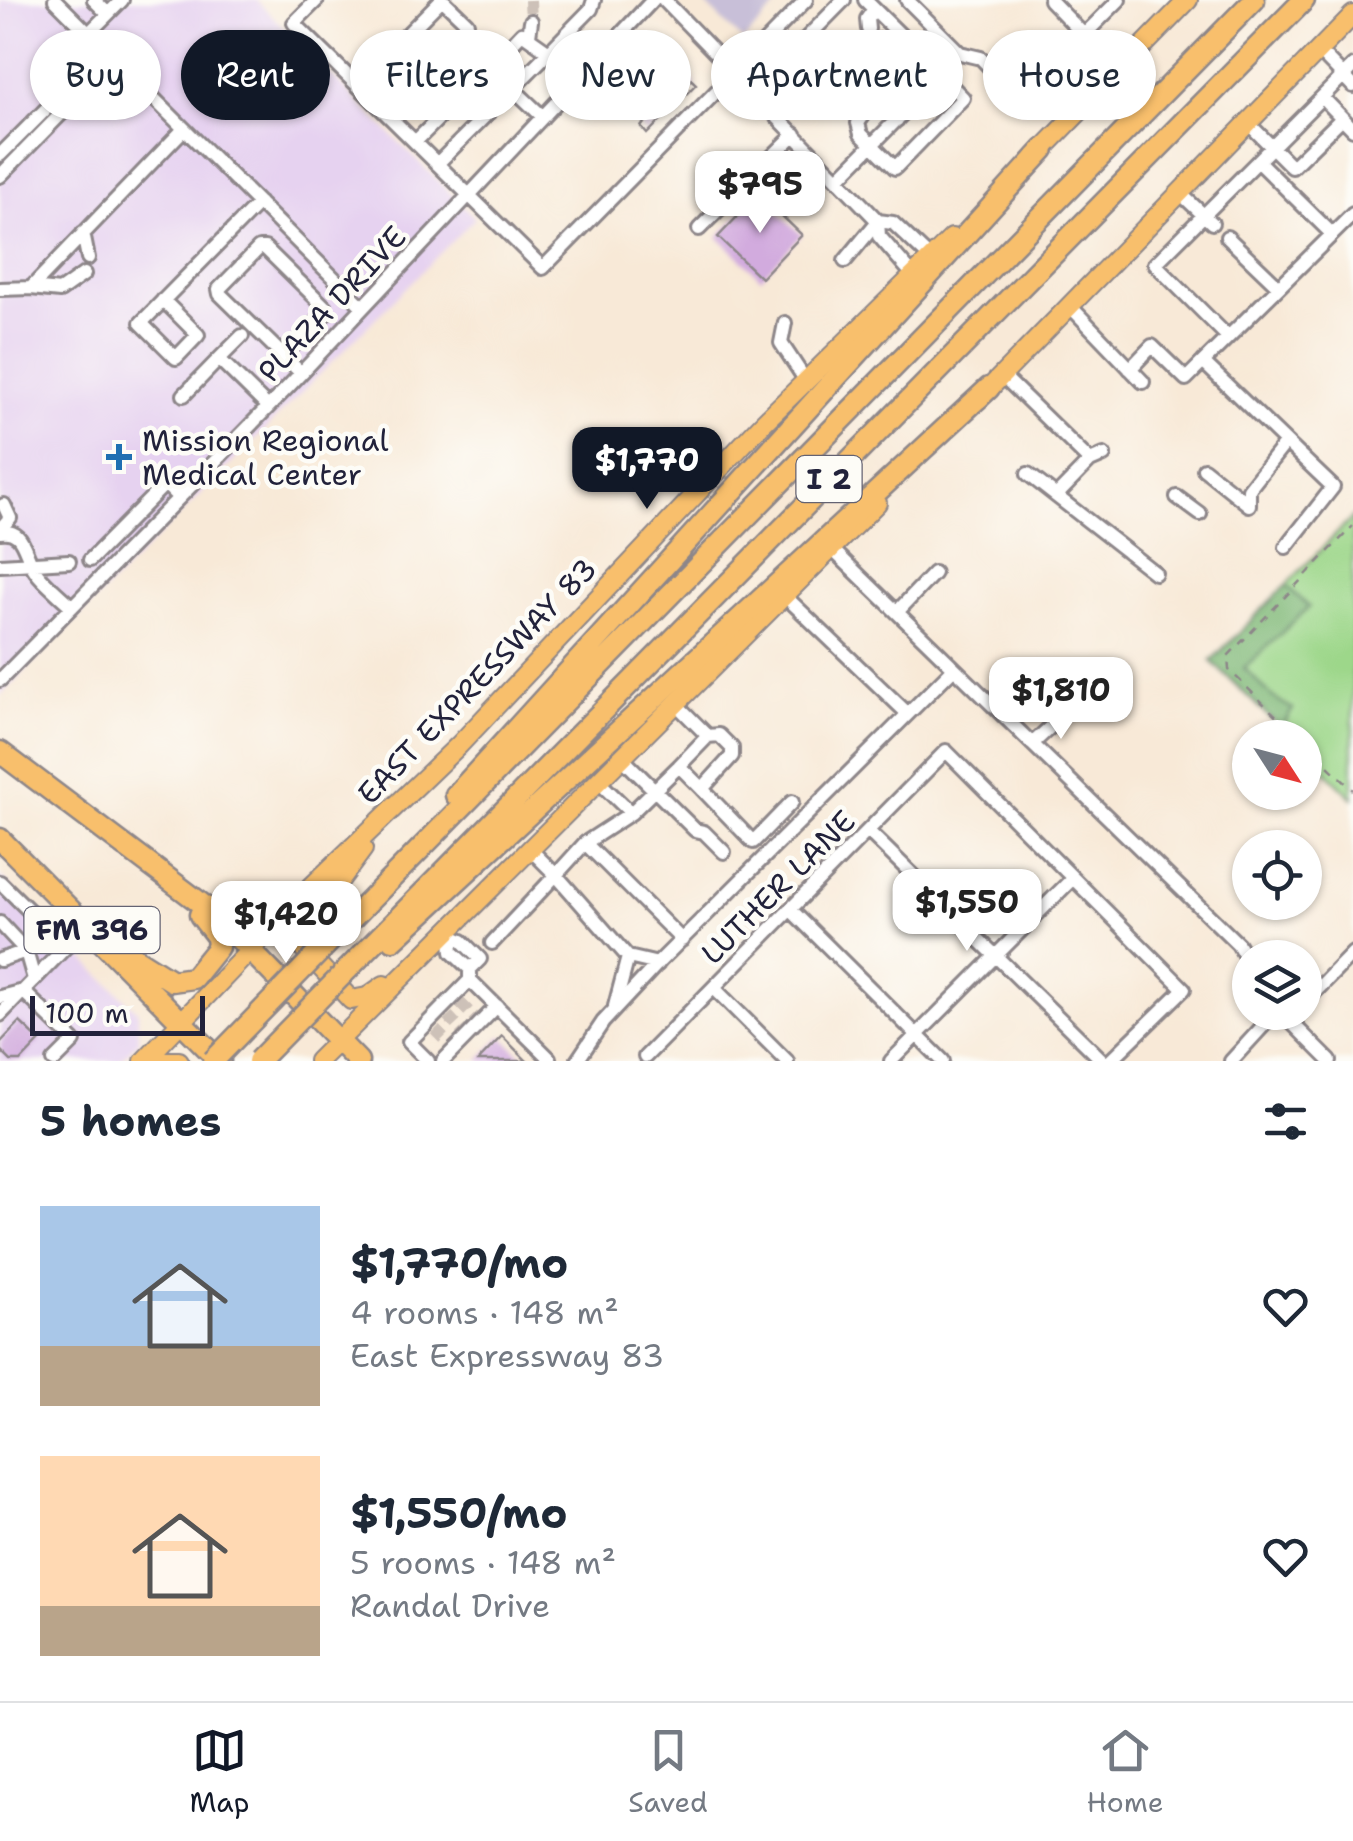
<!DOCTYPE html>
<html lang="en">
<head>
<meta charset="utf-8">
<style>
  :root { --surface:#fff; --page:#f2f2f3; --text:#1f2937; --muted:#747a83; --line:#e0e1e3; --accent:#111827 }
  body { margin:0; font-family:"Shantell Sans",sans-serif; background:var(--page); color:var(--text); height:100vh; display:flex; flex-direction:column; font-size:38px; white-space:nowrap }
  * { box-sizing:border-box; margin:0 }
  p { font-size:32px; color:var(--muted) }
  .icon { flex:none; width:55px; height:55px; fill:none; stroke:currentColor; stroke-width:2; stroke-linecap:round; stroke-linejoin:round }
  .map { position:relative; height:1061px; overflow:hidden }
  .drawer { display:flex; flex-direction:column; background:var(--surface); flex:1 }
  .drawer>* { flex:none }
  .hud { position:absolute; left:30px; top:30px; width:1295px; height:90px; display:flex; gap:20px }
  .needle { width:65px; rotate:126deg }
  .tools { position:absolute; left:1232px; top:720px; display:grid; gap:20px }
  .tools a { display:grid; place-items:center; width:90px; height:90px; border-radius:50%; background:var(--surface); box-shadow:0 2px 8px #0004; font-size:50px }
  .scale { position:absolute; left:30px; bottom:25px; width:175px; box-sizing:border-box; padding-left:10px; border:5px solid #22223b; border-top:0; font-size:28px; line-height:35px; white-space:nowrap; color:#22223b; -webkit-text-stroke:8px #fdfcf7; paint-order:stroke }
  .price { position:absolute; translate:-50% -85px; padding:0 22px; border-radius:20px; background:#fff; color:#222; font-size:32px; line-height:65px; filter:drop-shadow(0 2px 5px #0008) }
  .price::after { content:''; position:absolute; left:50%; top:60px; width:30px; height:22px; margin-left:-15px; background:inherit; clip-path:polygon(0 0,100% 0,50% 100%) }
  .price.active { background:var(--accent); color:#fff }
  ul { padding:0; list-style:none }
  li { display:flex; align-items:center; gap:30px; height:250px; padding:0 40px }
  li span { display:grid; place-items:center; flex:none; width:280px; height:200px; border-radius:0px; color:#555 }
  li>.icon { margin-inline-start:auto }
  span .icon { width:120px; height:120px; fill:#fffc; stroke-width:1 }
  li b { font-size:42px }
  h2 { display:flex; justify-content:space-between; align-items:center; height:120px; padding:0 40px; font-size:42px }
  .pill { padding:0 35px; border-radius:45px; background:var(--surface); box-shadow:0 2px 8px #0004; font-size:35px; line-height:90px }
  .pill.active { background:var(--accent); color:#fff }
  .dock { display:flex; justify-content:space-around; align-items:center; height:140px; border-top:2px solid var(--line); background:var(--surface); font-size:28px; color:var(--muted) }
  .dock a { display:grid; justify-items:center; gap:5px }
  .dock .active { color:var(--accent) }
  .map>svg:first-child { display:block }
  .built { fill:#e6d2f0 }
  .industrial { fill:#c8bfd8 }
  .green { fill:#9dd78a; stroke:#607c62; stroke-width:2.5 }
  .forest { fill:#7eb876; stroke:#506d58; stroke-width:2.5 }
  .building { fill:#d2abde }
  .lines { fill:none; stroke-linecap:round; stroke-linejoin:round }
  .minor-tunnel { stroke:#cdc1b8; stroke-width:12; stroke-dasharray:12 6; stroke-linecap:butt }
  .minor-casing { stroke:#8d8689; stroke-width:18 }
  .major-casing { stroke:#8d8689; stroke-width:22 }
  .highway-casing { stroke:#8d8689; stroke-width:25 }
  .path { stroke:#8d8689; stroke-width:2.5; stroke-dasharray:8 8; stroke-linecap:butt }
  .minor { stroke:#fff; stroke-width:12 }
  .major { stroke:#f8bf6c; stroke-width:18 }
  .highway { stroke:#f8bf6c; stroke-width:20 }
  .highway-bridge-casing { stroke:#8d8689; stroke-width:25; stroke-linecap:butt }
  .highway-bridge { stroke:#f8bf6c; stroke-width:20 }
  .poi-dot { fill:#1f6fb2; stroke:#fdfcf7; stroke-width:4 }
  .labels { text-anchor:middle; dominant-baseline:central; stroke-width:9; stroke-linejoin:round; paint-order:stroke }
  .shield { fill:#fdfcf7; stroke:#646373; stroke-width:2.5 }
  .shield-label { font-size:28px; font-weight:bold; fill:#22223b }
  .street-label { font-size:30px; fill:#22223b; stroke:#fdfcf7 }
  .poi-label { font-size:30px; fill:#22223b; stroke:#fdfcf7; text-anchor:start }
</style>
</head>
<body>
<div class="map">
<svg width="1353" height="1061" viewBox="0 0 1353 1061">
  <rect width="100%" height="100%" fill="#fdfcf7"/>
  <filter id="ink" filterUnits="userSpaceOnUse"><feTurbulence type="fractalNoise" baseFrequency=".01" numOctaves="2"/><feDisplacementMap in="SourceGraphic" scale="20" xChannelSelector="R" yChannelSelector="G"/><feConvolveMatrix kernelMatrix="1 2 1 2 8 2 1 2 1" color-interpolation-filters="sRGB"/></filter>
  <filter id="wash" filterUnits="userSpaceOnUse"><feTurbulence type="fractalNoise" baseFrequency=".0048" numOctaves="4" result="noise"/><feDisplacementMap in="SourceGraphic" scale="40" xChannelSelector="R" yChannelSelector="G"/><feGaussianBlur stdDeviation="2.25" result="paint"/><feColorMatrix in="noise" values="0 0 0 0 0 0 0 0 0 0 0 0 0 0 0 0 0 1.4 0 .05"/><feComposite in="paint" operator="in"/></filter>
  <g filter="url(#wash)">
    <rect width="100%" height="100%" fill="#f8e9d7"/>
    <path class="built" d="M0 0H256L475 218 0 696Z
      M0 876 138 1012V1042L119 1061H0Z"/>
    <path class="industrial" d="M701 0H783L743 41Z"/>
    <path class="green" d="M1353 517V798L1305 751V738L1291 737 1211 661Z"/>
    <path class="forest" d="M1286 585 1309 607 1244 668 1274 698 1293 709 1281 729 1211 661Z"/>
    <g id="blocks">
      <path class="building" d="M674 63 696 84 647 134 641 127 644 123 625 104 642 96Z
        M759 194 802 235 761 278 718 237Z
        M20 1022 40 1041 21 1061H11L0 1050V1043Z
        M502 1036 527 1061H478Z"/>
    </g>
  </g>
  <g filter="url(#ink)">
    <use href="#blocks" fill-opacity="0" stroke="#8d8689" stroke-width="2.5"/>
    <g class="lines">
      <path class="minor-tunnel" d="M530 0 531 21
        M460 1003 474 1017
        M448 1016 461 1030
        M435 1030 448 1043"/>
      <g class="minor-casing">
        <path id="minor" d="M55 0 363 307
          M94 0 108 14
          M317 0 294 23 543 268 806 0
          M443 0 467 23
          M664 0 878 221 845 261
          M907 0 960 53 981 58 1020 99 1066 53
          M1050 0 1084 35
          M868 29 867 19 874 9
          M89 33 122 0
          M529 36 531 21
          M880 40 890 42 901 35
          M758 49 777 68 844 0
          M1318 50 1353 86
          M1353 66 1322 97 1353 129
          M490 67 522 33 549 52 591 9 594 0
          M630 67 654 43
          M357 85 441 0
          M1102 89 1066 53 1119 0
          M606 92 630 67 609 46
          M871 109 881 106 897 120
          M863 116 858 123 861 134 895 168 963 98 941 75
          M1247 122 1292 167 1342 118
          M415 142 490 67 543 117
          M0 155 106 49
          M1258 161 1332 234
          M437 164 549 52
          M0 176 114 60
          M838 179 941 75 865 0
          M1179 192 1212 223
          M699 229 795 134
          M83 233 88 258
          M1227 237 1279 287
          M913 275 879 236 878 221 893 223 930 258
          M31 288 60 291 84 274
          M0 289 31 288 184 129
          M163 300 198 335 176 358 141 323 259 203
          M1069 305 1143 382
          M785 323 781 343 806 381
          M1228 337 1155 264 1322 97
          M283 356 326 313 325 307 265 248H259L219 289 220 294 301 373
          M219 359 242 336
          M1203 362 1353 214
          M1130 369 1152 346 1186 379 1203 362 1286 442
          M1002 375 1090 461
          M184 395 219 359 268 407
          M1204 469 1249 505
          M1028 474 1155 573
          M1057 495 1090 461 1104 455
          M1177 497 1200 514
          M1249 505V489L1286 442 1333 487 1286 547
          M0 529 10 518 4 505
          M0 532C22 529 23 547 31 563 37 578 60 595 72 607
          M833 550 1238 944 1250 965
          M90 560 165 484 179 498
          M0 565 69 561
          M786 597 907 713
          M897 612 934 573
          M0 680 288 387 653 0
          M1022 681 1060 718 1032 744
          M677 705 708 736 679 766 702 789 732 756V748L719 735 708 736
          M623 759 695 830 704 832 724 852
          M599 782 631 813
          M702 789 753 842 792 802
          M868 831 1103 1061
          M585 843 631 813 679 766
          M531 850 556 875 585 843 682 940
          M0 882 66 947
          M791 910 943 1061
          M0 923 26 951
          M446 934 462 941 480 959 470 969 452 952 451 940
          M492 943 556 875 628 957 615 1006
          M628 957 658 964
          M0 960 26 951 34 979
          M470 969V980L549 1058 547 1061
          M714 988 787 1061
          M0 997 23 991 74 1041 54 1061
          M1305 1002 1353 953
          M1281 1012 1330 1061
          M0 1015 87 925
          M645 1057 946 751 1184 989 1110 1061
          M428 1061 409 1042 470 980
          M443 1061 497 1006
          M577 1061 603 1022 660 961 954 668
          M891 1061 1073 878
          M1231 1061 1264 1025"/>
      </g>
      <g class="major-casing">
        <path id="major" d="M1035 157 1188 0
          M979 399 1353 15
          M363 849 307 925 301 946 351 1000 367 997 384 985
          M144 1061 305 893 459 745 763 423 952 238
          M161 1061H179
          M318 1061 877 503"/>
      </g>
      <g class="highway-casing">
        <path id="highway" d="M0 752 215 914 358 1061
          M456 795 1044 149
          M0 839 220 1061
          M393 940 989 388
          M323 948 1254 0
          M129 954 172 981 193 978 218 947 217 937 200 915
          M347 970 1304 0"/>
      </g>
      <path class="path" d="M1299 738 1229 670 1228 656 1353 526
        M1305 744 1353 790"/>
      <use href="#minor" class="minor"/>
      <use href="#major" class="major"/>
      <use href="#highway" class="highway"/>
      <g class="highway-bridge-casing">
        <path id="highway-bridge" d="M213 1061 323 948
          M258 1061 347 970"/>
      </g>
      <use href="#highway-bridge" class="highway-bridge"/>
    </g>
  </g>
  <path class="poi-dot" d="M114 442h10v10h10v10h-10v10h-10v-10h-10v-10h10z"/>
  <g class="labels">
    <g class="shield">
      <rect x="796.5" y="456" width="65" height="46" rx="8"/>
      <rect x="24.5" y="907" width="135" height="46" rx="8"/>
    </g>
    <g class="shield-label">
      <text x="829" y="479">I 2</text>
      <text x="92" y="930">FM 396</text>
    </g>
    <g class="street-label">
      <text transform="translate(332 304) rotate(-47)">PLAZA DRIVE</text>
      <text transform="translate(477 681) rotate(-46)">EAST EXPRESSWAY 83</text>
      <text transform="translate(778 887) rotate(-45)">LUTHER LANE</text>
    </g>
    <g class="poi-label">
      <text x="142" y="440">Mission Regional<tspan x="142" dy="34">Medical Center</tspan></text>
    </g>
  </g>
</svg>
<div class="tools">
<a><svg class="needle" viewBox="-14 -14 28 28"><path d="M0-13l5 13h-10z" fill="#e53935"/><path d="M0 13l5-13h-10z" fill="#747a83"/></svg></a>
<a><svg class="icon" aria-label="locate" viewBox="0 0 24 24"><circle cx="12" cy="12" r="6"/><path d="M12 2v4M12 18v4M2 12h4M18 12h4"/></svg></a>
<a><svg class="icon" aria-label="layers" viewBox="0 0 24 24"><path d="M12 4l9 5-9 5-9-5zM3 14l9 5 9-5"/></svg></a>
</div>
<div class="scale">100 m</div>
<b class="price" style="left:760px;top:236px">$795</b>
<b class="price active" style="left:647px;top:512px">$1,770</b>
<b class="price" style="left:1061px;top:742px">$1,810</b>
<b class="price" style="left:967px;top:954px">$1,550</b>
<b class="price" style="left:286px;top:966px">$1,420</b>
<div class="hud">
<a class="pill">Buy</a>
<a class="pill active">Rent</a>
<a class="pill">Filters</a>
<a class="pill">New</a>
<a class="pill">Apartment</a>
<a class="pill">House</a>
</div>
</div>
<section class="drawer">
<h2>5 homes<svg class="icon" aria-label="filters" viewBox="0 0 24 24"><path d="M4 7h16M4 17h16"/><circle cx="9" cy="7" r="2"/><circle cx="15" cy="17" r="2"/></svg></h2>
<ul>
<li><span style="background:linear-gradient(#a9c7e8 70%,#b9a48a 0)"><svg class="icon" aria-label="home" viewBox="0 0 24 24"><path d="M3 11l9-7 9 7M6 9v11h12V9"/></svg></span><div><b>$1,770/mo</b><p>4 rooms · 148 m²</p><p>East Expressway 83</p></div><svg class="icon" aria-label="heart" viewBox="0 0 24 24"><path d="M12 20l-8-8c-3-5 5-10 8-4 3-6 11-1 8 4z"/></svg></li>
<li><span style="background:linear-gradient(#ffd9b3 75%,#b9a48a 0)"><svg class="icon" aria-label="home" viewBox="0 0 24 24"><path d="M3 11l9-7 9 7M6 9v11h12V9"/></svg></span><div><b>$1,550/mo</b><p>5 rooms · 148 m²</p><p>Randal Drive</p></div><svg class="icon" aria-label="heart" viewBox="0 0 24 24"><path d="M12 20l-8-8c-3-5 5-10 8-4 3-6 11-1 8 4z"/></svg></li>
</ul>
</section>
<nav class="dock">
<a class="active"><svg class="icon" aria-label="map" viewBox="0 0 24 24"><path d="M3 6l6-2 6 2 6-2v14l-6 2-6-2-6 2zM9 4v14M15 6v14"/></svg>Map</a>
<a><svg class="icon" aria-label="saved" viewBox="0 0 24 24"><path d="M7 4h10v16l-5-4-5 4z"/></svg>Saved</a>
<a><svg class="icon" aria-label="home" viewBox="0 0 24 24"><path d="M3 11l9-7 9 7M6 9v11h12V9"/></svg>Home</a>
</nav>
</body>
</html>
